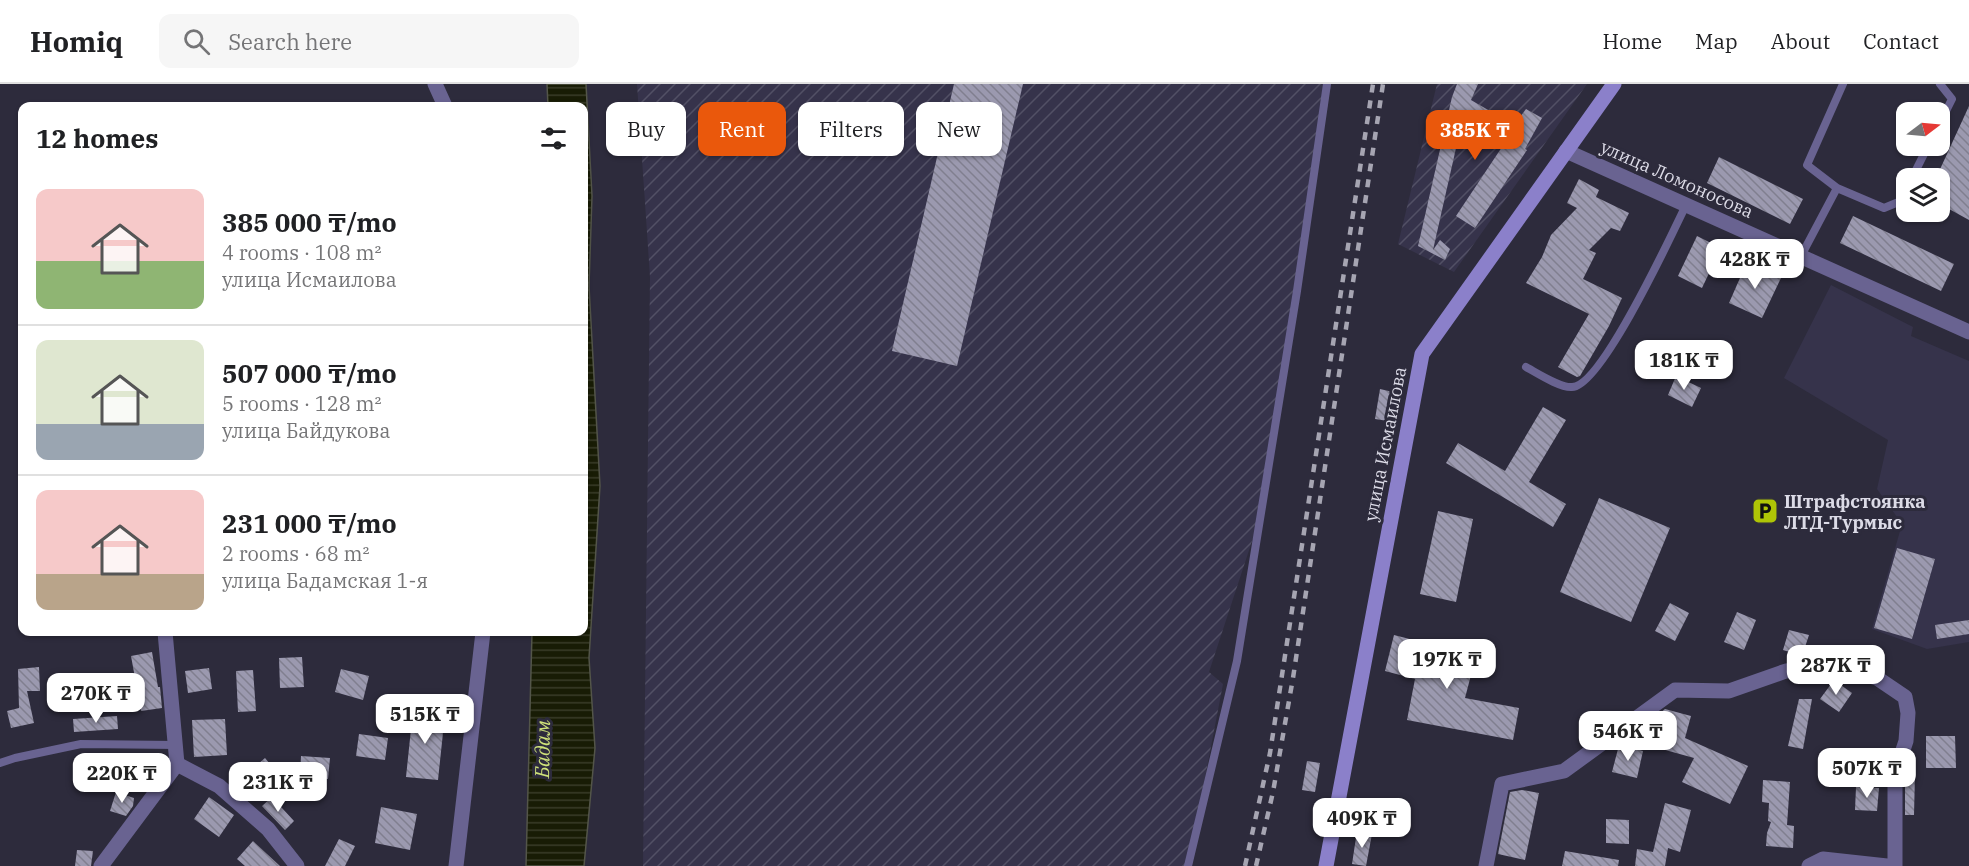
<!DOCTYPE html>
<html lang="en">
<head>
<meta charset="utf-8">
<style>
  :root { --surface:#fff; --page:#f6f6f6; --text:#202124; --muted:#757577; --line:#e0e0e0; --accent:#ea580c }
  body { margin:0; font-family:"IBM Plex Serif",serif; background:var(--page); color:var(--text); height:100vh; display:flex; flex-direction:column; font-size:22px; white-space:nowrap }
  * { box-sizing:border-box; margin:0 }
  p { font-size:20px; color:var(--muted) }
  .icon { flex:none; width:33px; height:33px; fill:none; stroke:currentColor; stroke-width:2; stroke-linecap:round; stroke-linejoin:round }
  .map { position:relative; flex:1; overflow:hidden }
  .side { position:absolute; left:18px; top:18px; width:570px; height:534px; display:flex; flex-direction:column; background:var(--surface); border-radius:12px; box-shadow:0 2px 4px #0004 }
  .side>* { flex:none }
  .top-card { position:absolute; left:606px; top:18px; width:570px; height:54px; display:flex; gap:12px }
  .needle { width:39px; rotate:74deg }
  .fabs { position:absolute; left:1896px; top:18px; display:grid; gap:12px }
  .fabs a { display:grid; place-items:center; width:54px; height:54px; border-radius:12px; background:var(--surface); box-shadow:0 2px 4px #0004; font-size:30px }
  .price { position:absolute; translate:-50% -51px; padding:0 14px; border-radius:12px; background:#fff; color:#222; font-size:20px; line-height:39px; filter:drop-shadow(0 2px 3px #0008) }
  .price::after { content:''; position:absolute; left:50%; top:36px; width:18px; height:14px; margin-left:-9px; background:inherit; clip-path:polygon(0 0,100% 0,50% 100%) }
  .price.current { background:var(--accent); color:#fff }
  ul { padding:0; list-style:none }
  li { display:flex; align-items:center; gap:18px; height:150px; padding:0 18px }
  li+li { border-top:2px solid var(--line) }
  li span { display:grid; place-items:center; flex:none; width:168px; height:120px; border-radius:12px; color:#555 }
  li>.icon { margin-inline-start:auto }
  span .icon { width:72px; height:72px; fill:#fffc; stroke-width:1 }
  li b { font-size:26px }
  h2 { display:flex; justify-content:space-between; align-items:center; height:72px; padding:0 18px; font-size:26px }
  .tag { padding:0 21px; border-radius:12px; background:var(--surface); box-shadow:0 2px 4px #0004; font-size:21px; line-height:54px }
  .tag.current { background:var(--accent); color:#fff }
  header { display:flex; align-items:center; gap:36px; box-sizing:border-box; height:84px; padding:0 30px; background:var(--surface); border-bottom:2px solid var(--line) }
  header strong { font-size:28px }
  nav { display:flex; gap:33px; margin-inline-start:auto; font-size:21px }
  .search { width:420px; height:54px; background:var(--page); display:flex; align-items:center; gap:15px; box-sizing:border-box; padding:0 21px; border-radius:12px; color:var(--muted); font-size:22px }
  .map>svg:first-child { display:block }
  .built { fill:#36334b }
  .industrial { fill:url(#industrial-furrows) }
  .water { fill:url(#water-rules); stroke:#535549; stroke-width:1.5 }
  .building { fill:url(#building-back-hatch) }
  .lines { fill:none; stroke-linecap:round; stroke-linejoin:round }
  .service { stroke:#696391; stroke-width:8 }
  .minor { stroke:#696391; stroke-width:15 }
  .secondary { stroke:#8b80ca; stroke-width:15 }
  .rail { stroke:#a6a5b2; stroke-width:4.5; stroke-dasharray:8 8; stroke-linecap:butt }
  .labels { text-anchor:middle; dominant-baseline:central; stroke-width:6; stroke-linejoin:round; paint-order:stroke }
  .street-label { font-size:18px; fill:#dcdbe7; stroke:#2d2b3c }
  .poi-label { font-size:18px; font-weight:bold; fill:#dcdbe7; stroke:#2d2b3c; text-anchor:start }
  .water-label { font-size:20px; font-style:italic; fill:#cfe27a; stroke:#2d2b3c }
</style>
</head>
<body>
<header>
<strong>Homiq</strong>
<div class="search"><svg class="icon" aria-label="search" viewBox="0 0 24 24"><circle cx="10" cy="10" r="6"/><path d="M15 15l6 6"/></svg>Search here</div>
<nav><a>Home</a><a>Map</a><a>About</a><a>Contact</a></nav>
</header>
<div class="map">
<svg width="1969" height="782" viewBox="0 0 1969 782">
  <defs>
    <pattern id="industrial-furrows" width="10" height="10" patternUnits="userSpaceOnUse" patternTransform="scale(1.5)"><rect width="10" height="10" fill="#36334b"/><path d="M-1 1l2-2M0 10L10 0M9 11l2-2" fill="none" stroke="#525065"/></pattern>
    <pattern id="water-rules" width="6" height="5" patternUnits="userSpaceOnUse" patternTransform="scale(1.5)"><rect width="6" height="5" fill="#181c05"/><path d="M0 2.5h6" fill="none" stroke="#393c29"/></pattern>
    <pattern id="building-back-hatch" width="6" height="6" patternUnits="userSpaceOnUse" patternTransform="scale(1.5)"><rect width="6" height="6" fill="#9b99af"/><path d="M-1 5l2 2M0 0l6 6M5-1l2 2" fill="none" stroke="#807f8f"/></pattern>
  </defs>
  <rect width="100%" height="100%" fill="#2d2b3c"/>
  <path class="built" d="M1831 201 1913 243 1911 252 1969 277V558L1927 565 1872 545 1902 440 1877 405 1888 356 1784 294Z"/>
  <path class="industrial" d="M637 0H1331L1255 448 1209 588 1223 600 1188 782H643L650 193Z
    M1437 0H1587L1454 188 1398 160Z"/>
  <path class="water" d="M547 0H586L592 112 589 202 600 402 589 574 595 664 584 782H526L532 548H584V22H548Z"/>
  <path class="building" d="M954 0H1023L957 282 892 267Z
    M1457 0H1478L1471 16 1514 41 1526 25 1542 34 1525 65 1527 66 1475 144 1456 132 1502 63 1461 42 1433 166 1440 156 1450 165 1445 176 1418 162 1452 13Z
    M1969 22V136L1940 120V94H1936Z
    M1719 73 1803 115 1790 140 1707 99Z
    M1579 95 1599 106 1596 113 1629 129 1620 147 1611 144 1589 166 1596 169 1583 195 1622 214 1609 242 1580 292 1577 293 1558 283 1589 230 1526 199 1542 173 1551 151 1577 124 1567 119Z
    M1853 132 1954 180 1941 207 1840 159Z
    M1697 152 1721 164 1702 204 1678 192Z
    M1747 178 1781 194 1762 234 1729 219Z
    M1676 292 1701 304 1692 323 1668 311Z
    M1380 305 1393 308 1388 337 1375 335Z
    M1543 323 1566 336 1529 398 1566 420 1553 443 1446 379 1458 359 1505 387Z
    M1599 414 1670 444 1631 538 1560 508Z
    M1438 427 1473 435 1456 518 1420 510Z
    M1897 464 1935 475 1912 555 1874 544Z
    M1670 519 1689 529 1675 557 1655 547Z
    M1737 528 1756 536 1744 566 1724 558Z
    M1969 536V550L1937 555 1935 541Z
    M1789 546 1809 551 1802 572 1783 566Z
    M1394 551 1476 572 1465 614 1519 624 1513 656 1407 636 1415 595 1385 587Z
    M152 568 158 603H160L162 624 141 627 131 572Z
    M302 573 304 603 280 604 279 574Z
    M39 583 40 607H27L34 639 11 644 7 627 19 624 18 585Z
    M209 584 212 605 188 609 185 587Z
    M341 585 369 592 363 616 335 608Z
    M253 586 256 627 238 628 236 587Z
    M1834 596 1852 609 1839 628 1820 615Z
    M1799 615H1812L1803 665 1788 662Z
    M1665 625 1691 632 1685 654 1748 682 1730 720 1682 698 1694 674 1651 662 1660 629Z
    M413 626 445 630 438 696 406 693Z
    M117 632 118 645 74 648 73 635Z
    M225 635 227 671 194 673 192 636Z
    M359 650 388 654 385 676 356 672Z
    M1926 652H1955L1956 684H1926Z
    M1619 661 1643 667 1637 694 1612 688Z
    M1862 664H1877V683L1861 682Z
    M127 672 158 673 157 691 156 692 127 691Z
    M301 672 330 674 328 695 300 693Z
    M265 674 280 692 257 711 243 693Z
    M1307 677 1320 679 1315 708 1302 706Z
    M1905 690H1915L1914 731H1905Z
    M1763 696 1790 698 1787 741 1794 742 1793 764 1766 762 1767 749 1771 738 1768 737 1769 719 1762 718Z
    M1856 703 1879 704 1877 727 1855 726Z
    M1522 706 1539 709 1525 776 1498 770 1510 708Z
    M116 708 134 714 133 722 126 732 110 727Z
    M209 713 234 731 219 753 194 735Z
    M272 713 294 737 285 746 262 722Z
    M1665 719 1691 726 1680 768 1668 764 1665 782H1635L1637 765 1653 768Z
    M381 723 417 730 410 766 375 759Z
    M1606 735 1629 736V760L1606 759Z
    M1357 747 1372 750 1366 782 1352 780Z
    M339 755 355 762 345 782H325Z
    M253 757 280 782H245L237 775Z
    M77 766 93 767 91 782H75Z
    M1565 767 1619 776 1618 782H1562Z"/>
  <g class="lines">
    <path class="service" d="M1843 0 1807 81 1837 104 1884 124 1901 117 1906 105
      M1940 39 1952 15 1940 0
      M1912 94 1928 62
      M1801 172 1837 104
      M1526 283C1537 289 1560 304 1572 303 1601 303 1672 150 1686 121
      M0 679 15 674 81 660 177 661
      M1188 782 1237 577 1297 207 1327 0"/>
    <path class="minor" d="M435 0 445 22
      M1566 67 1969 248
      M165 548 177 680 219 702 268 745 297 782
      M101 782 177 680
      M456 782 483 548
      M1486 782 1502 700 1564 687 1675 606 1729 607 1786 587 1836 582 1877 594 1905 613 1908 629 1906 657 1895 690V782
      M1809 782 1823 775 1887 782"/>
    <path class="secondary" d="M1326 782 1422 270 1614 0"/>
    <path class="rail" d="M1245 782 1270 669 1373 0
      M1256 782 1273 708 1293 594 1383 0"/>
  </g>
  <defs>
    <g id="parking-square" transform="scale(1.35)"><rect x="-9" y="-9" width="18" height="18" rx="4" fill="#afc506" stroke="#2d2b3c"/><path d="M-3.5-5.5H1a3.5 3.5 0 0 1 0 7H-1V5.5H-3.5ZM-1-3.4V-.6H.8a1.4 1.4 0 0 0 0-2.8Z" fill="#111"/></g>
  </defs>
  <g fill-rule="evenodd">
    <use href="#parking-square" x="1765" y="427"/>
  </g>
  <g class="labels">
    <g class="street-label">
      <text transform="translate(1677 95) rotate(24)">улица Ломоносова</text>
      <text transform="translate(1385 360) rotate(-79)">улица Исмаилова</text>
    </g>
    <g class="poi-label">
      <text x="1784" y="417">Штрафстоянка<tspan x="1784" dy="21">ЛТД-Турмыс</tspan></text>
    </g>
    <g class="water-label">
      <text transform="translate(542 665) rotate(-89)">Бадам</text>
    </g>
  </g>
</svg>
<div class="fabs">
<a><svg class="needle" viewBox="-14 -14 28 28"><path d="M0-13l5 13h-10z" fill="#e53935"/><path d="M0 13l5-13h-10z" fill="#757577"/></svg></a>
<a><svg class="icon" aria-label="layers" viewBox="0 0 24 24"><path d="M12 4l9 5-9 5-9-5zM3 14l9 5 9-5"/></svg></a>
</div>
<b class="price current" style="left:1475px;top:77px">385K ₸</b>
<b class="price" style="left:1755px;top:206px">428K ₸</b>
<b class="price" style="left:1684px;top:307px">181K ₸</b>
<b class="price" style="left:1447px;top:606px">197K ₸</b>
<b class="price" style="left:1836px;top:612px">287K ₸</b>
<b class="price" style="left:96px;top:640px">270K ₸</b>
<b class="price" style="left:425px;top:661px">515K ₸</b>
<b class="price" style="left:1628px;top:678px">546K ₸</b>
<b class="price" style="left:1867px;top:715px">507K ₸</b>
<b class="price" style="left:122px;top:720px">220K ₸</b>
<b class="price" style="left:278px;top:729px">231K ₸</b>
<b class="price" style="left:1362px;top:765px">409K ₸</b>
<div class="top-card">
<a class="tag">Buy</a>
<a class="tag current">Rent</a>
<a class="tag">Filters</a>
<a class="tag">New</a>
</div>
<section class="side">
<h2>12 homes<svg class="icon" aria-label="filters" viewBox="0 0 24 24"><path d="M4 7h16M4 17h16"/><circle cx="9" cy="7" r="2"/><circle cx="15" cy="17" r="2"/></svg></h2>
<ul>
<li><span style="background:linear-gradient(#f6c9c9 60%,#8fb573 0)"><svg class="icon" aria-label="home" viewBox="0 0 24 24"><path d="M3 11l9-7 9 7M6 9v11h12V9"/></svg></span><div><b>385 000 ₸/mo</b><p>4 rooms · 108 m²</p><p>улица Исмаилова</p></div></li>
<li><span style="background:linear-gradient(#dfe7d0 70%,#9aa5b1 0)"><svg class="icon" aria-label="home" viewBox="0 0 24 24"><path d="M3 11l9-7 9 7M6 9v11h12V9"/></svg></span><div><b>507 000 ₸/mo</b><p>5 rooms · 128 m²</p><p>улица Байдукова</p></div></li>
<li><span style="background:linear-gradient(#f6c9c9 70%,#b9a48a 0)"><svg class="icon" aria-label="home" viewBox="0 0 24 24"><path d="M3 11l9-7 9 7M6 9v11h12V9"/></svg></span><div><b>231 000 ₸/mo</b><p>2 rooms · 68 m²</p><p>улица Бадамская 1-я</p></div></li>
</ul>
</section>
</div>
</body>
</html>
